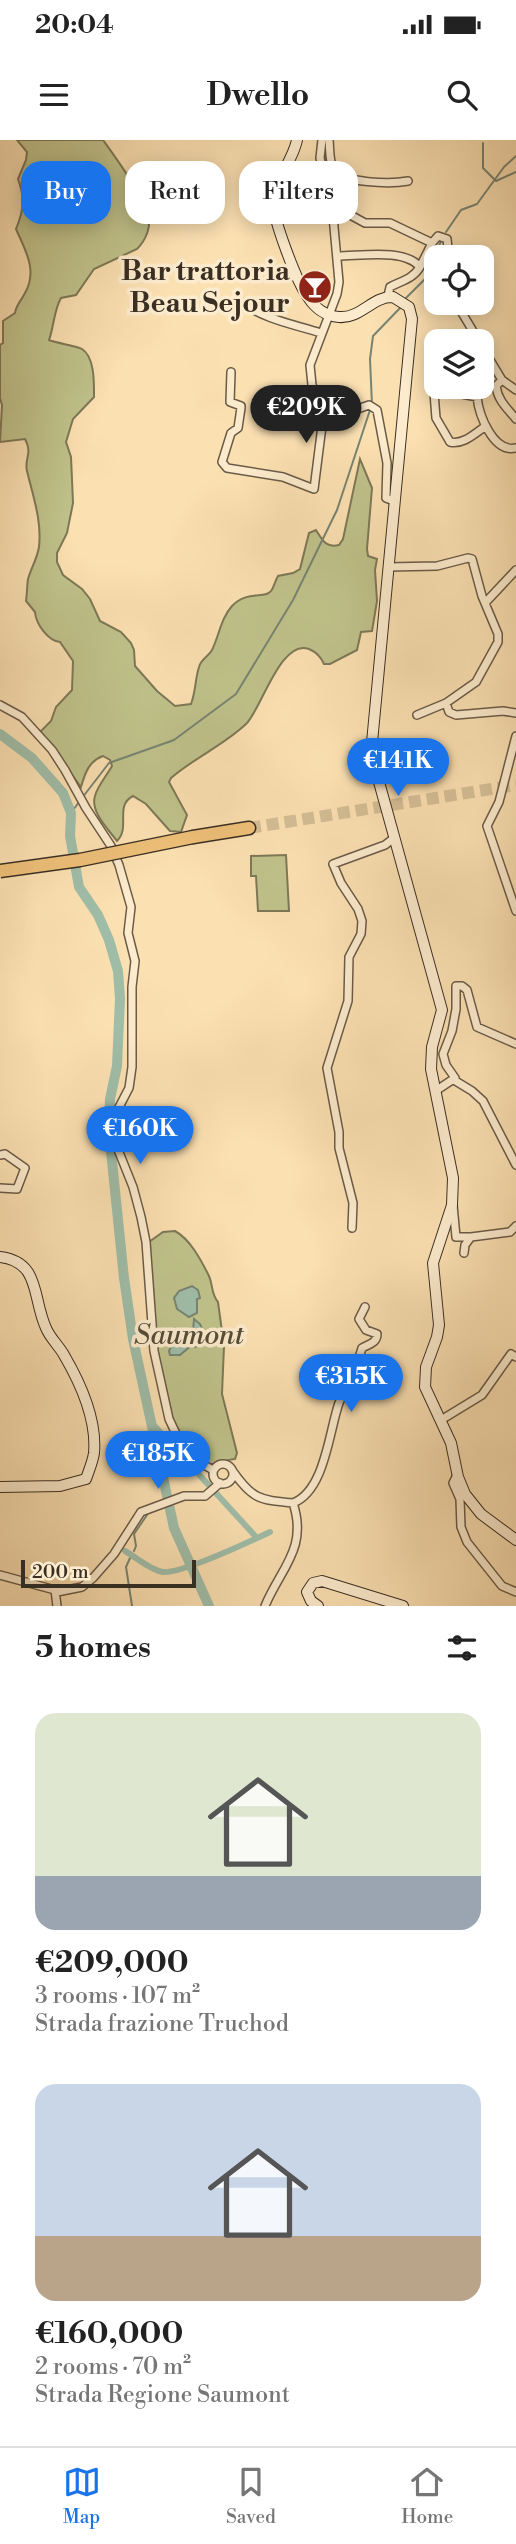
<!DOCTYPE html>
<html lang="en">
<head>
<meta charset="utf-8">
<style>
  :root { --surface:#fff; --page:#f6f6f6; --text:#222; --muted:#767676; --line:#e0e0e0; --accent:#1a73e8 }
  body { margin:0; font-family:"Libre Bodoni",serif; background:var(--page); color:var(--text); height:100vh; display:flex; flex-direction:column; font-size:26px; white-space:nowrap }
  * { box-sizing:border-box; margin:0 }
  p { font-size:23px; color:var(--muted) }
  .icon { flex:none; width:38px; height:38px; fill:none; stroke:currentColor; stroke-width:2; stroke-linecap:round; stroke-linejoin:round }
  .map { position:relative; height:1466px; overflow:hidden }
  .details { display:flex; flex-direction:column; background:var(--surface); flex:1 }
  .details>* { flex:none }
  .hud { position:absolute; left:21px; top:21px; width:474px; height:63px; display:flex; gap:14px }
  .fabs { position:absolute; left:424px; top:105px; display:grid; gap:14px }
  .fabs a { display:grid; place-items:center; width:70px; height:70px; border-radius:14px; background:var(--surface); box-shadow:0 4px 18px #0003; font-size:35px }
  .scale { position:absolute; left:21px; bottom:18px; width:175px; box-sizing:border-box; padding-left:7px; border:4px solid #3a2f23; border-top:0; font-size:19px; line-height:24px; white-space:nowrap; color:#3a2f23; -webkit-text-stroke:5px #fcebcd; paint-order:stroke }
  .price { position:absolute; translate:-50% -60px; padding:0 16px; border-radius:24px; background:var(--accent); color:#fff; font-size:23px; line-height:46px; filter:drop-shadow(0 2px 4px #0008) }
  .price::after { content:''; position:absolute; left:50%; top:42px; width:21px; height:16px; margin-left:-10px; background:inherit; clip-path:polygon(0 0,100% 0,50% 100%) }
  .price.current { background:#222; color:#fff }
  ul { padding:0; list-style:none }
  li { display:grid; align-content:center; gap:14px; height:371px; padding:0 35px }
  li span { display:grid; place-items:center; height:217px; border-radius:21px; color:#555 }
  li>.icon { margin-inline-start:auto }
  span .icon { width:126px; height:126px; fill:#fffc; stroke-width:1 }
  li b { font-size:30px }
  h2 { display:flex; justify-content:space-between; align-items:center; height:84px; padding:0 35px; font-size:30px }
  .tag { padding:0 24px; border-radius:21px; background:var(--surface); box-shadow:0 4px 18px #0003; font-size:24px; line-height:63px }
  .tag.current { background:var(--accent); color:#fff }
  .status { display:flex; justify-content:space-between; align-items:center; height:49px; padding:0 35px; background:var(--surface); direction:ltr }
  .status svg { height:19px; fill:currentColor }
  header { display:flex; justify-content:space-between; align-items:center; height:91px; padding:0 35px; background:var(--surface); font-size:32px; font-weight:600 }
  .dock { display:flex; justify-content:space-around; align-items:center; height:98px; border-top:2px solid var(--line); background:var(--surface); font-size:19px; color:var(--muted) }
  .dock a { display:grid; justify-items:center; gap:4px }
  .dock .current { color:var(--accent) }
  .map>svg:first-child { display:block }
  .green { fill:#c0c28b; stroke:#7d7857; stroke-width:2 }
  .water { fill:#9fbda8; stroke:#778473; stroke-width:2 }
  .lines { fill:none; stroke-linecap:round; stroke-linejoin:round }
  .stream { stroke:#778473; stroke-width:2 }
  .canal { stroke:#9fbda8; stroke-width:6 }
  .river { stroke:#9fbda8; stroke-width:10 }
  .highway-tunnel { stroke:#d4bd95; stroke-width:12; stroke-dasharray:12 6; stroke-linecap:butt }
  .street-casing { stroke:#6a5b47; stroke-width:10 }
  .secondary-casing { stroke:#3a2f23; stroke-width:12 }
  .highway-casing { stroke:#3a2f23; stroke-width:15 }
  .street { stroke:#fcebcd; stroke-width:7 }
  .secondary { stroke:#fcebcd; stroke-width:10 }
  .highway { stroke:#eec079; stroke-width:12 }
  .highway-bridge-casing { stroke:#3a2f23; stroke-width:15; stroke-linecap:butt }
  .highway-bridge { stroke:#eec079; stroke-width:12 }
  .labels { text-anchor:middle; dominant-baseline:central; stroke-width:7; stroke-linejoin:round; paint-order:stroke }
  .poi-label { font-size:28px; font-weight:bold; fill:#3a2f23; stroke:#fcebcd; text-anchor:end }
  .park-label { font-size:28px; font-style:italic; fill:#554c38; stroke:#fcebcd }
</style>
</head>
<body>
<div class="status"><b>20:04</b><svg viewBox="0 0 49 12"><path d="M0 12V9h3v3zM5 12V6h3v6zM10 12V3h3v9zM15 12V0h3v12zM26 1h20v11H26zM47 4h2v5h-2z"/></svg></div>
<header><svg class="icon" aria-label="menu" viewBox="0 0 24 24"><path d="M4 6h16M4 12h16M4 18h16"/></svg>Dwello<svg class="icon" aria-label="search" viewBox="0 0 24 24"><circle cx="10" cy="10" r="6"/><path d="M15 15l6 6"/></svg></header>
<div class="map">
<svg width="516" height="1466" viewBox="0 0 516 1466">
  <rect width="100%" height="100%" fill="#fbe0b2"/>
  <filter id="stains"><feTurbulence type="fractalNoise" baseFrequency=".00286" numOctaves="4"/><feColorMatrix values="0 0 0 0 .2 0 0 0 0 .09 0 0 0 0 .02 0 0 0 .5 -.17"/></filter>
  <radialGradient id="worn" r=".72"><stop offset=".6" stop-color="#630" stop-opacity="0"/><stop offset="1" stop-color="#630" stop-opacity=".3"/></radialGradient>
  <path class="green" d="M17 0H103C116 18 141 52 148 73 152 86 146 100 137 109L94 129 76 155 61 158C54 170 54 186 49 200 56 203 77 206 82 209 95 217 94 244 94 257L73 279 66 302 71 317 73 363 67 393 57 413V422L63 435 82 449 90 459 100 481 121 492 131 503 134 510 135 526 157 551 175 566 191 564C196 551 195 539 199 527 201 519 208 517 212 510 219 496 221 478 232 466 247 450 265 459 271 451 274 447 275 441 278 436L293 433 300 429 309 393 316 390C323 401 326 408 339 405L343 399 360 319 372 348 367 409 368 416 377 419 375 430 377 461 372 491 361 492 357 510 330 524H324C321 517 316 512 309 509 281 498 261 570 246 584 224 605 194 618 171 638L169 642 187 675 181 692 170 691 146 664 133 656C114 666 131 687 117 701 109 690 90 672 95 656 97 647 107 635 112 626L110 620 103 616C89 621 85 633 81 647L40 592 51 581 56 567 72 550 73 521 60 502C48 501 36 484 35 472L26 461C27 454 27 446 28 439 31 428 37 419 39 407 42 381 33 356 27 331 24 318 33 314 25 299L0 302 2 265 0 258V205L3 203V181L15 173C16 165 21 161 25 153 38 130 25 110 16 89 24 70 25 58 18 39L26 20 27 12Z
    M286 715 289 771H258L256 736H251V716Z
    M175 1091C190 1099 201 1120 209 1136 213 1145 211 1154 218 1162L224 1206 222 1254 237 1313 235 1319C228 1319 219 1324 212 1324 199 1323 178 1291 173 1280L153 1191 149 1102 163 1092Z"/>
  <path class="water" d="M192 1146 198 1150 200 1158 197 1159V1173L189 1177 177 1169 174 1158 179 1151Z
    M194 1179 200 1184 207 1200 195 1207 192 1205 180 1215H170L169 1211 175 1197 192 1203Z"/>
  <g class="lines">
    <path class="stream" d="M483 3V28L496 41 516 32
      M446 92 461 70 477 64 504 27 516 16
      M405 159 427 137 441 101
      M372 265 370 219 373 196 401 167
      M82 658 109 623 174 600 236 554 293 460 337 370 370 270
      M71 673 79 662
      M134 1411 136 1406 134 1394 147 1375
      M130 1418 126 1427 132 1466"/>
    <path class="canal" d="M151 1282 257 1398
      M125 1411C136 1417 150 1430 163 1432 181 1434 251 1401 270 1392"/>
    <path class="river" d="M0 594 32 618 63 653 71 673 70 696 79 747 98 775 109 800 118 831 120 859 117 926 110 959 109 992 124 1138 133 1199 174 1388 209 1466"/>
    <path class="highway-tunnel" d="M249 688 516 645"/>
    <g class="street-casing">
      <path id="street" d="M322 0 320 18 332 65 339 142 337 154 310 225 312 245 326 275 337 276 369 265 377 270 387 323 386 358 394 361
        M329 0C330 9 329 20 333 28 342 44 392 44 408 41
        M332 65 365 83H390L432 103
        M338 116C360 116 405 108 420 127 413 139 401 141 390 147L388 156
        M420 127 432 103 438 96 447 99 449 117
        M241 162C266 180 293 184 321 193
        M456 163 479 201
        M481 205 502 240 516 250
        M231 232 230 262 241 266V268L238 288 231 293 222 322 227 328 283 337 314 349 323 278 326 275
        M433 240 436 278 450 302C464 305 475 293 486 286
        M502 240 496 246C498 261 507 268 516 279
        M457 247 462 254 477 257C479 275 493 313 516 308
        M388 427 437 426 468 418 472 419 482 456 498 494V502L476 542 446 563 417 575
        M485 463 516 430
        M446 563 449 572 456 575 503 571 516 573
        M0 565 22 577 52 610 65 630 86 668 111 706 119 725 131 767 128 793 135 821 132 847V927L129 948 115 975V992L119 1012 133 1047 141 1077 146 1102 154 1211 169 1279 178 1298 204 1325 213 1330
        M516 596 499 662 487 686 516 771
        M454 940 472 951 483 961 516 1025
        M437 950 455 938 446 925 443 914 452 891 456 869V846H462L467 850 477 887 516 904
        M0 1015 5 1014 25 1028 17 1049 0 1048
        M453 1065 456 1097H471
        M352 1088 353 1063 339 1008V992L327 928 348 861 349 817 361 794 362 781 358 769 341 743 333 724 385 705 394 698
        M464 1113 465 1105 471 1097 510 1092 516 1086
        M441 1280 482 1255 511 1214 516 1217
        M213 1334a10 10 0 1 1 20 0a10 10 0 1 1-20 0Z
        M232 1330C252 1359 259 1360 293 1363 308 1408 281 1428 265 1466
        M458 1333 453 1343 460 1359 461 1387 467 1402 502 1446 516 1452
        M293 1363C325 1351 329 1291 339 1263 347 1244 357 1228 362 1208 369 1204 377 1203 377 1194L366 1190 359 1179 365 1167
        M0 1435 55 1450 57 1466
        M57 1452 82 1447 93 1438 114 1414 141 1372 184 1356H205L220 1343"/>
    </g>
    <g class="secondary-casing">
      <path id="secondary" d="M297 0C293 21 274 41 273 60 272 77 297 143 308 157 315 168 326 176 339 177 360 179 373 156 393 157L409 167 412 179 371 613 442 870 432 907 431 929 453 1038 452 1065 433 1123 439 1185 437 1197 426 1227 425 1247 451 1303 458 1337 465 1354 481 1374 516 1400
        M0 1117C41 1122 32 1158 46 1188 50 1198 59 1206 64 1215 81 1244 97 1279 94 1313 93 1321 89 1330 86 1339L60 1346 0 1347
        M318 1466 311 1461 307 1452 313 1443 322 1441 403 1466"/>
    </g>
    <g class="highway-casing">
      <path id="highway" d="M193 697 249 688"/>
    </g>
    <use href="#street" class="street"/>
    <use href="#secondary" class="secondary"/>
    <use href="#highway" class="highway"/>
    <g class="highway-bridge-casing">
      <path id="highway-bridge" d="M0 731 80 720 193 697"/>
    </g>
    <use href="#highway-bridge" class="highway-bridge"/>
  </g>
  <defs>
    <g id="bar-disc" transform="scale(1.75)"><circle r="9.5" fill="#8f2418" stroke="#fcebcd"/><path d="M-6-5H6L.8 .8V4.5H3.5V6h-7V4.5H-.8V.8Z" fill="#fff"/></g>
  </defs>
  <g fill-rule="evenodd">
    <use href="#bar-disc" x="315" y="147"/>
  </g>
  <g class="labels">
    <g class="poi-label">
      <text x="290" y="131">Bar trattoria<tspan x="290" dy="32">Beau Sejour</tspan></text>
    </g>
    <g class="park-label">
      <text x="189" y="1195">Saumont</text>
    </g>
  </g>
  <rect width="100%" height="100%" filter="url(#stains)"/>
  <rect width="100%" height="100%" fill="url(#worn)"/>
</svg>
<div class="fabs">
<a><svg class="icon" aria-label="locate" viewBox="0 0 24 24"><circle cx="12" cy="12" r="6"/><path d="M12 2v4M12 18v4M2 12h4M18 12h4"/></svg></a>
<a><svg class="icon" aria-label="layers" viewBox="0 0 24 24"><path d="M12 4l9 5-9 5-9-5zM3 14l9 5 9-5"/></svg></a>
</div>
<div class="scale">200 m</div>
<b class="price current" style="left:306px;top:305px">€209K</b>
<b class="price" style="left:398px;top:658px">€141K</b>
<b class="price" style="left:140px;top:1026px">€160K</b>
<b class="price" style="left:351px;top:1274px">€315K</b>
<b class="price" style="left:158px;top:1351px">€185K</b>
<div class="hud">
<a class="tag current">Buy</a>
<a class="tag">Rent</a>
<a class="tag">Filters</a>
</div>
</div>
<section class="details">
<h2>5 homes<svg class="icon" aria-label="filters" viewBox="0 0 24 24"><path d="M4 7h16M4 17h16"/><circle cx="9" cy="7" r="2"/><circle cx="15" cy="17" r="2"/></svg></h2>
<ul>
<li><span style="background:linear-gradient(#dfe7d0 75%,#9aa5b1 0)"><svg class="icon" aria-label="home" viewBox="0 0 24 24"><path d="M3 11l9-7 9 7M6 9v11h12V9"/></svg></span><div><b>€209,000</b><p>3 rooms · 107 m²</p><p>Strada frazione Truchod</p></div></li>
<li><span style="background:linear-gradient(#c9d6e8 70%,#b9a48a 0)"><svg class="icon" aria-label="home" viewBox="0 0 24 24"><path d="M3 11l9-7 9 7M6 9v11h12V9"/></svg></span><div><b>€160,000</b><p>2 rooms · 70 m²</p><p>Strada Regione Saumont</p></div></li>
</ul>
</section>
<nav class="dock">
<a class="current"><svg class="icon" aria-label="map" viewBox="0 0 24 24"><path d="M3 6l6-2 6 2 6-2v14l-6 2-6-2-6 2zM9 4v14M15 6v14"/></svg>Map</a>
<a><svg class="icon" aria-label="saved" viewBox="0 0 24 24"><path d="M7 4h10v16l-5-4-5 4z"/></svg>Saved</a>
<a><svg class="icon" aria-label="home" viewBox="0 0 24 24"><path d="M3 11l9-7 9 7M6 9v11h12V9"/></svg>Home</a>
</nav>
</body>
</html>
